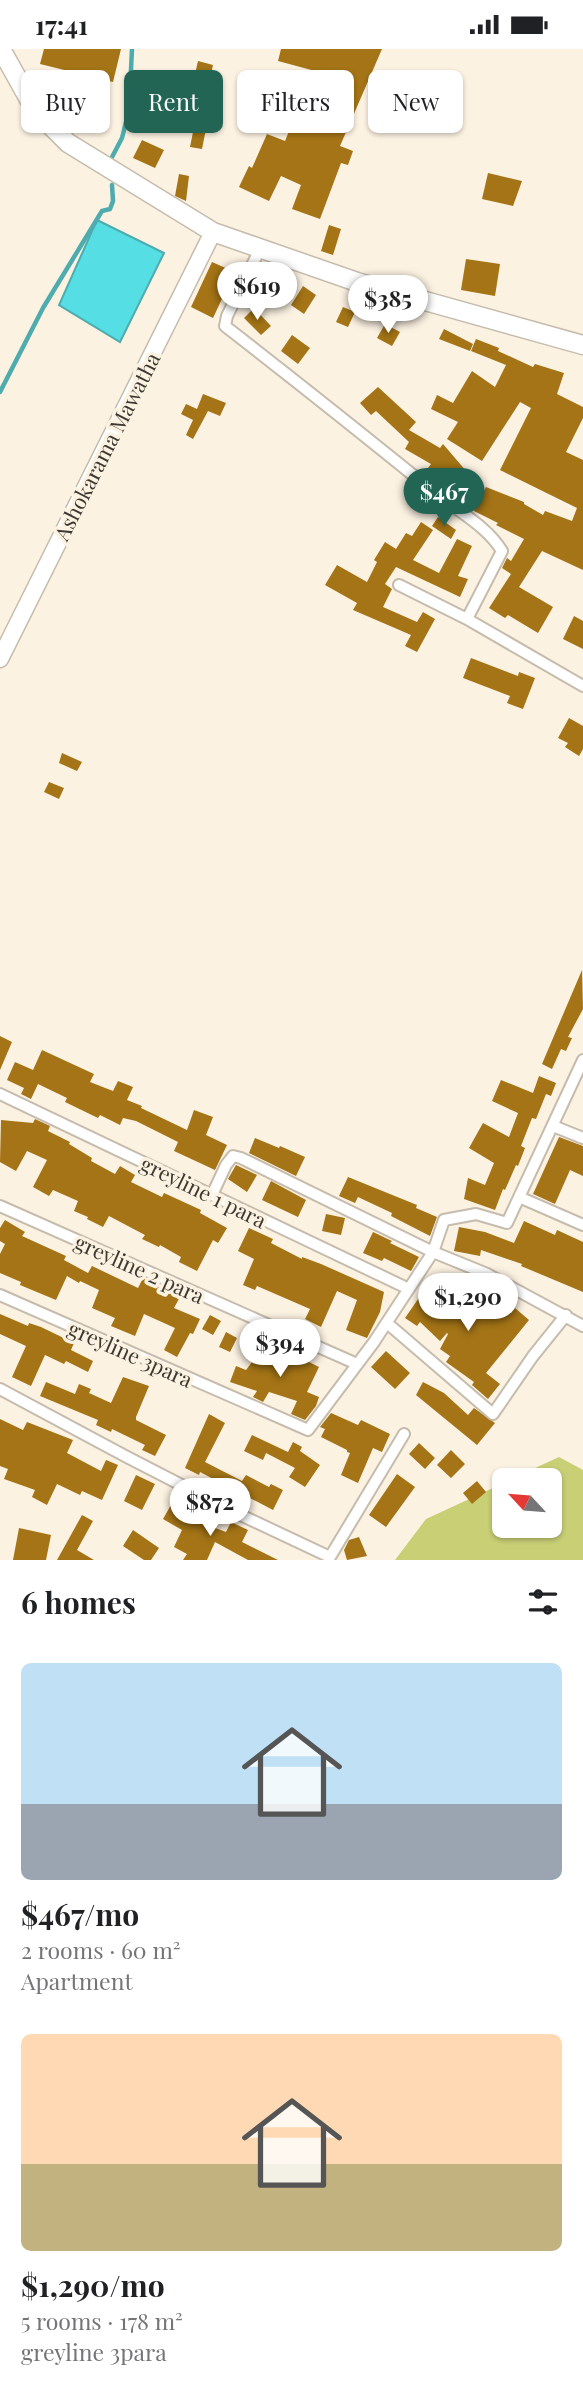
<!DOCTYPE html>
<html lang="en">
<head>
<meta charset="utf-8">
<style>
  :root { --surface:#fff; --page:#f6f6f6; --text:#202124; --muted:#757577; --accent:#226555 }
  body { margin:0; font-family:"Playfair Display",serif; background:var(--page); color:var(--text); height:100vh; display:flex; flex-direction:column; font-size:26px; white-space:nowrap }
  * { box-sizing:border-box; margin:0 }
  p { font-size:23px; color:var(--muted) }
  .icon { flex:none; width:38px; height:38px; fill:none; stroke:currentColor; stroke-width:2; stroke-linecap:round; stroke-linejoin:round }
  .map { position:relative; height:1511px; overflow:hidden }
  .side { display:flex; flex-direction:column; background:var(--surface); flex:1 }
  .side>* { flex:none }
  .hud { position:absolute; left:21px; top:21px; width:542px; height:63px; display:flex; gap:14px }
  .needle { width:46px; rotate:296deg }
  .fabs { position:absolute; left:492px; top:1419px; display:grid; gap:14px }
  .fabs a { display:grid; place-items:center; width:70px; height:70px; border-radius:10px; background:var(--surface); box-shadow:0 2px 5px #0004; font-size:35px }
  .price { position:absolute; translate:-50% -60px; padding:0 16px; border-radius:24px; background:#fff; color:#222; font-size:23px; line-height:46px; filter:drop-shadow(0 2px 4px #0008) }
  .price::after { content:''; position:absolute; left:50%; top:42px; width:21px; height:16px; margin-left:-10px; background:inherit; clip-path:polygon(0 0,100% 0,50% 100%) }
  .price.current { background:var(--accent); color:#fff }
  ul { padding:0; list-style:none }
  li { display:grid; align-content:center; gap:14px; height:371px; padding:0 21px }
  li span { display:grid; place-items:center; height:217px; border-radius:10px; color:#555 }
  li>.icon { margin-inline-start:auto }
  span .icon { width:126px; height:126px; fill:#fffc; stroke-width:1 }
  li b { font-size:30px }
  h2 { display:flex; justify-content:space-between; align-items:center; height:84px; padding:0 21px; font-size:30px }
  .chip { padding:0 24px; border-radius:10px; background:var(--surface); box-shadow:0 2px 5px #0004; font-size:24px; line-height:63px }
  .chip.current { background:var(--accent); color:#fff }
  .status { display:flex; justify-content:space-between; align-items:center; height:49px; padding:0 35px; background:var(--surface); direction:ltr }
  .status svg { height:19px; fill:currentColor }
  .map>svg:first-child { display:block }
  .green { fill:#c8cf75 }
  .water { fill:#55dee3; stroke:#4eacae; stroke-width:2 }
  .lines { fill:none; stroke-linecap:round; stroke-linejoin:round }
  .stream { stroke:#4eacae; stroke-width:4.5 }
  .building { fill:#a47416 }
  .street-casing { stroke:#c6bcad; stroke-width:14 }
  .secondary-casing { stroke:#c6bcad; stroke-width:19 }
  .primary-casing { stroke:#c6bcad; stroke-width:21 }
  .street { stroke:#fff; stroke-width:10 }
  .secondary { stroke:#fff; stroke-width:16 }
  .primary { stroke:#fff; stroke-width:18 }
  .labels { text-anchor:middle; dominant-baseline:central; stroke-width:7; stroke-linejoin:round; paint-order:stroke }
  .street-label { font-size:21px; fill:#3d3932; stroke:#fcf2e2 }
</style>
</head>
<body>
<div class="status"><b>17:41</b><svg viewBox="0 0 49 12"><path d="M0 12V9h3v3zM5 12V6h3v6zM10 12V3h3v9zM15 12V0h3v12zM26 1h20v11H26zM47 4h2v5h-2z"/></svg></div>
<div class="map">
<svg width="583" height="1511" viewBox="0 0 583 1511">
  <rect width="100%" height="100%" fill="#fcf2e2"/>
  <path class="green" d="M559 1408 583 1421V1511H395L426 1470 504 1434V1477H550V1432L509 1431Z"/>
  <path class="water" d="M97 171 164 204 120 293 59 256Z"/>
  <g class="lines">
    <path class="stream" d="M111 110 122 89 129 61 132 0
      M0 343 43 259 102 162 110 160 113 152 112 136"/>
  </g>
  <path class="building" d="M44 0H121L113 33 40 15Z
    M281 0H382L340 97 353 102 348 116 341 114 320 170 292 160 301 136 281 127 269 152 239 138 249 117 252 119 267 85 285 92 296 65 283 61 289 41 304 46 315 22 278 12Z
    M198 12 213 16 210 29 195 25Z
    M189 51 199 54 191 84 180 81Z
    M194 78 206 80 202 100 190 98Z
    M142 91 164 101 155 119 133 109Z
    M488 124 522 132 513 157 482 150Z
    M179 125 189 127 186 152 175 147Z
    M329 176 341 180 333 206 321 202Z
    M466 210 500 215 495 247 461 241Z
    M212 213 239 225 232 239 228 237 213 269 191 258Z
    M253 232 268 239 260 253 246 246Z
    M303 237 316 246 304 265 291 256Z
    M343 258 355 263 348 278 336 273Z
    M254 259 271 277 261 286 244 269Z
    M385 275 400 283 392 297 377 289Z
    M444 280 473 295 470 302 439 290Z
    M292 286 310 299 298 315 281 302Z
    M476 290 499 299 498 302 533 318 535 315 564 324 557 345 583 358V369L566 403 583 411V521L542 502 519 538 553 558 538 584 508 566 505 569 489 559 511 525 502 519 507 509 511 512 524 490 496 476 498 474 474 462 486 438 524 453V455L543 466 545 462 572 472 577 459 500 421 531 359 520 353 482 412 447 390 458 373 431 360 437 346 453 354 472 322 495 338 506 316 471 302Z
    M378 338 416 373 409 381 440 399 443 395 473 430 456 446 442 430 439 435 424 424 431 415 405 400 409 393 376 362 371 366 360 354Z
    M203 345 226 354 220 367 208 362 193 390 186 386 193 371 181 365 186 355 197 360Z
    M438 468 456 481 451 490 432 477Z
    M421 473 433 481 413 511 439 524 457 490 472 497 458 527 468 530 460 548 396 518 385 535 392 540 383 558 417 573 423 563 435 570 417 603 405 597 411 586 353 561 357 554 325 536 337 516 367 533 377 513 374 511 385 493 396 500 406 484 412 487Z
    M574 567 583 572V600L563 590Z
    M471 609 518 627 519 623 535 629 523 660 507 654 510 647 463 629Z
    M569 669 583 677V700L579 707 565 698 568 694 558 689Z
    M62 704 82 713 77 722 59 714Z
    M49 733 64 739 59 750 44 743Z
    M582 921 583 960 568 988 572 989 566 1002 561 1000 552 1020 542 1015Z
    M0 987 12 993 0 1021Z
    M42 1001 94 1025 90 1033 113 1042 118 1032 133 1038 127 1051 142 1057 141 1059 187 1081 194 1061 213 1068 206 1086 227 1096 215 1121 174 1102 178 1093 136 1072 123 1069 120 1076 100 1066 98 1069 65 1053 67 1049 38 1035 31 1050 21 1045 24 1039 7 1031 15 1013 33 1021Z
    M539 1027 556 1034 551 1047 546 1045 536 1070 532 1069 521 1097 525 1099 518 1117 516 1116 505 1141 503 1140 495 1161 464 1150 468 1129 485 1136 494 1114 469 1099 483 1074 509 1088 518 1064 492 1052 501 1031 533 1044Z
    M35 1070 50 1077 48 1082 70 1093 69 1095 92 1109 91 1112 115 1125 120 1117 135 1126 131 1133 162 1148 164 1144 201 1161 200 1164 227 1179 218 1194 213 1191 197 1222 179 1213 181 1208 160 1196 159 1198 142 1190 145 1186 109 1167 103 1178 87 1170 88 1168 74 1162 78 1152 53 1141 49 1147 33 1138 47 1111 27 1102 16 1122 0 1113 1 1071 33 1074Z
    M559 1088 583 1097V1127L570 1121 555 1155 533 1145Z
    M255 1089 279 1099 280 1097 305 1108 296 1127 249 1104Z
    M236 1116 257 1126 247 1143 228 1130Z
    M348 1128 417 1156 416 1159 437 1168 430 1187 391 1167 392 1164 358 1148 355 1154 339 1147Z
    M271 1132 306 1151 298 1168 262 1151Z
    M326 1165 345 1169 341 1186 322 1182Z
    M5 1171 25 1183 22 1187 66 1207 64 1211 88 1224 92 1217 138 1239 143 1229 164 1241 165 1239 181 1246 174 1259 200 1270 193 1285 190 1284 177 1308 164 1301 175 1279 144 1265 135 1287 111 1277 115 1269 92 1259 99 1241 80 1232 79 1234 67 1227 56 1251 20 1236 21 1233 0 1224V1205L5 1195 0 1192V1179Z
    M524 1172 555 1186 557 1181 583 1193V1243L521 1217 522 1215 481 1201 480 1207 454 1202 459 1178 485 1183 514 1194Z
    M249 1179 273 1190 271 1194 302 1210V1208L321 1215 384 1243 380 1263 367 1289 346 1281 357 1251 337 1242 321 1278 305 1270 310 1260 257 1237 255 1241 243 1236 254 1210 238 1202Z
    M373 1183 392 1192 390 1194 419 1208 411 1222 384 1209 382 1212 363 1204Z
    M434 1227 446 1235 441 1242 479 1267 487 1252 511 1264 515 1259 529 1271 486 1324 500 1335 488 1350 472 1336 474 1333 446 1313 450 1307 440 1300 448 1285 447 1284 440 1292 420 1273 417 1277 405 1269Z
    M0 1265 28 1277 29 1274 41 1278 74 1294 71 1301 93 1312 88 1323 66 1312 64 1315 45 1306 31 1337 12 1328 26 1297 0 1285Z
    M210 1266 221 1272 213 1286 202 1280Z
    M226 1283 237 1289 230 1303 219 1298Z
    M268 1292 283 1304 287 1300 301 1315 303 1310 319 1318 307 1343 319 1348 316 1357 305 1371 291 1365 297 1352 269 1343 263 1353 253 1348 257 1342 230 1333 236 1317 246 1321Z
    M386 1302 410 1324 395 1340 371 1318Z
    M123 1328 149 1337 136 1368V1371L166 1386 155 1407 142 1401 145 1396 112 1380 111 1383 96 1376 98 1371 40 1347 46 1333 75 1345 79 1335 91 1340 89 1344 111 1354Z
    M423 1333 444 1344 468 1366 474 1359 495 1374 477 1396 416 1346Z
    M331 1364 358 1376 361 1371 390 1385 382 1403 373 1399 358 1434 341 1426 350 1404 347 1403V1401L321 1388 325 1380 320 1378Z
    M209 1365 225 1374 205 1413 242 1432 246 1426 269 1438 271 1435 283 1441 273 1461 200 1423 199 1426 185 1419Z
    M0 1370 23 1381 27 1373 73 1391 67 1404 101 1422 106 1411 118 1416 102 1451 82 1442 80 1446 57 1435 47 1456 32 1448 35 1441 4 1430 8 1420 0 1417Z
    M252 1386 288 1403 293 1393 302 1398 300 1402 320 1416 305 1438 289 1428 295 1419 266 1404 263 1411 244 1402Z
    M419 1394 435 1409 425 1420 409 1405Z
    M451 1401 465 1415 451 1429 437 1416Z
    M397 1425 415 1438 386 1478 369 1466Z
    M136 1426 155 1435 142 1461 124 1452Z
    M477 1432 486 1443 472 1455 463 1444Z
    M171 1456 185 1464 183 1467 226 1483 231 1473 248 1481 242 1493 278 1511H248L215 1493 207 1511H183L187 1505 174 1498 182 1481 163 1470Z
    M82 1466 93 1472 77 1501 94 1511H57Z
    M19 1479 51 1486 46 1511H13Z
    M133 1481 159 1499 151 1511H144L123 1497Z
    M359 1488 367 1507 347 1511 344 1501 349 1491Z"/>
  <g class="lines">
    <g class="street-casing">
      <path id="street" d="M260 200 227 267 225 277C296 332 365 387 434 443 457 462 486 476 502 502L467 570 583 637
        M399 536 467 570
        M0 1045 409 1240
        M553 1077 583 1089
        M212 1146 226 1116 233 1107 241 1109 433 1203 487 1225 583 1277
        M519 1148 583 1176
        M0 1157 357 1315
        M0 1246 308 1381 374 1293 433 1203 444 1171 476 1165 507 1174 583 1011
        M387 1274 493 1365 533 1307 566 1266
        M0 1340 127 1408 232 1462 330 1508 404 1385"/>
    </g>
    <g class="secondary-casing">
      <path id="secondary" d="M0 610 213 183"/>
    </g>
    <g class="primary-casing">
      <path id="primary" d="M1 0 35 61 68 94 213 183 357 233 583 296"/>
    </g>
    <use href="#street" class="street"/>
    <use href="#secondary" class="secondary"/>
    <use href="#primary" class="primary"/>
  </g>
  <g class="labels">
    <g class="street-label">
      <text transform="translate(106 397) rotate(-63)">Ashokarama Mawatha</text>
      <text transform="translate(204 1142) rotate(26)">greyline 1 para</text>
      <text transform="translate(140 1219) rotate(24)">greyline 2 para</text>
      <text transform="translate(131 1304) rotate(24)">greyline 3para</text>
    </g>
  </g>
</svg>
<div class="fabs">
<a><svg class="needle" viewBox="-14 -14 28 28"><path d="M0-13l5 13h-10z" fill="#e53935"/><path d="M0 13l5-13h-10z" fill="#757577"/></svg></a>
</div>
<b class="price" style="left:257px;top:273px">$619</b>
<b class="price" style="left:388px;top:286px">$385</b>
<b class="price current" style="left:444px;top:479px">$467</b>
<b class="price" style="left:468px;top:1284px">$1,290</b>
<b class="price" style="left:280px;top:1330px">$394</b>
<b class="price" style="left:210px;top:1489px">$872</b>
<div class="hud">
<a class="chip">Buy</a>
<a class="chip current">Rent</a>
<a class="chip">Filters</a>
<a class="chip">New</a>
</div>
</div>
<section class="side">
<h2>6 homes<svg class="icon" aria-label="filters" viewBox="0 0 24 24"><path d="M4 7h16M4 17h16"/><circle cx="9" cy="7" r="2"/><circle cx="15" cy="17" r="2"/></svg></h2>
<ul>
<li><span style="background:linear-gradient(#bfe0f5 65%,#9aa5b1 0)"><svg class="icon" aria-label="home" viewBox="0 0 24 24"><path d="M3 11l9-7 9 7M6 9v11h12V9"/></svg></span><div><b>$467/mo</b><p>2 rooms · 60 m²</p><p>Apartment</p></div></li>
<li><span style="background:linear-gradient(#ffd9b3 60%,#c2b280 0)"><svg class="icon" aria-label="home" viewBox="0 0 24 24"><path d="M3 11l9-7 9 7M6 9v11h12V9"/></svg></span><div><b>$1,290/mo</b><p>5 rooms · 178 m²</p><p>greyline 3para</p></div></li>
</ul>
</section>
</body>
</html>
